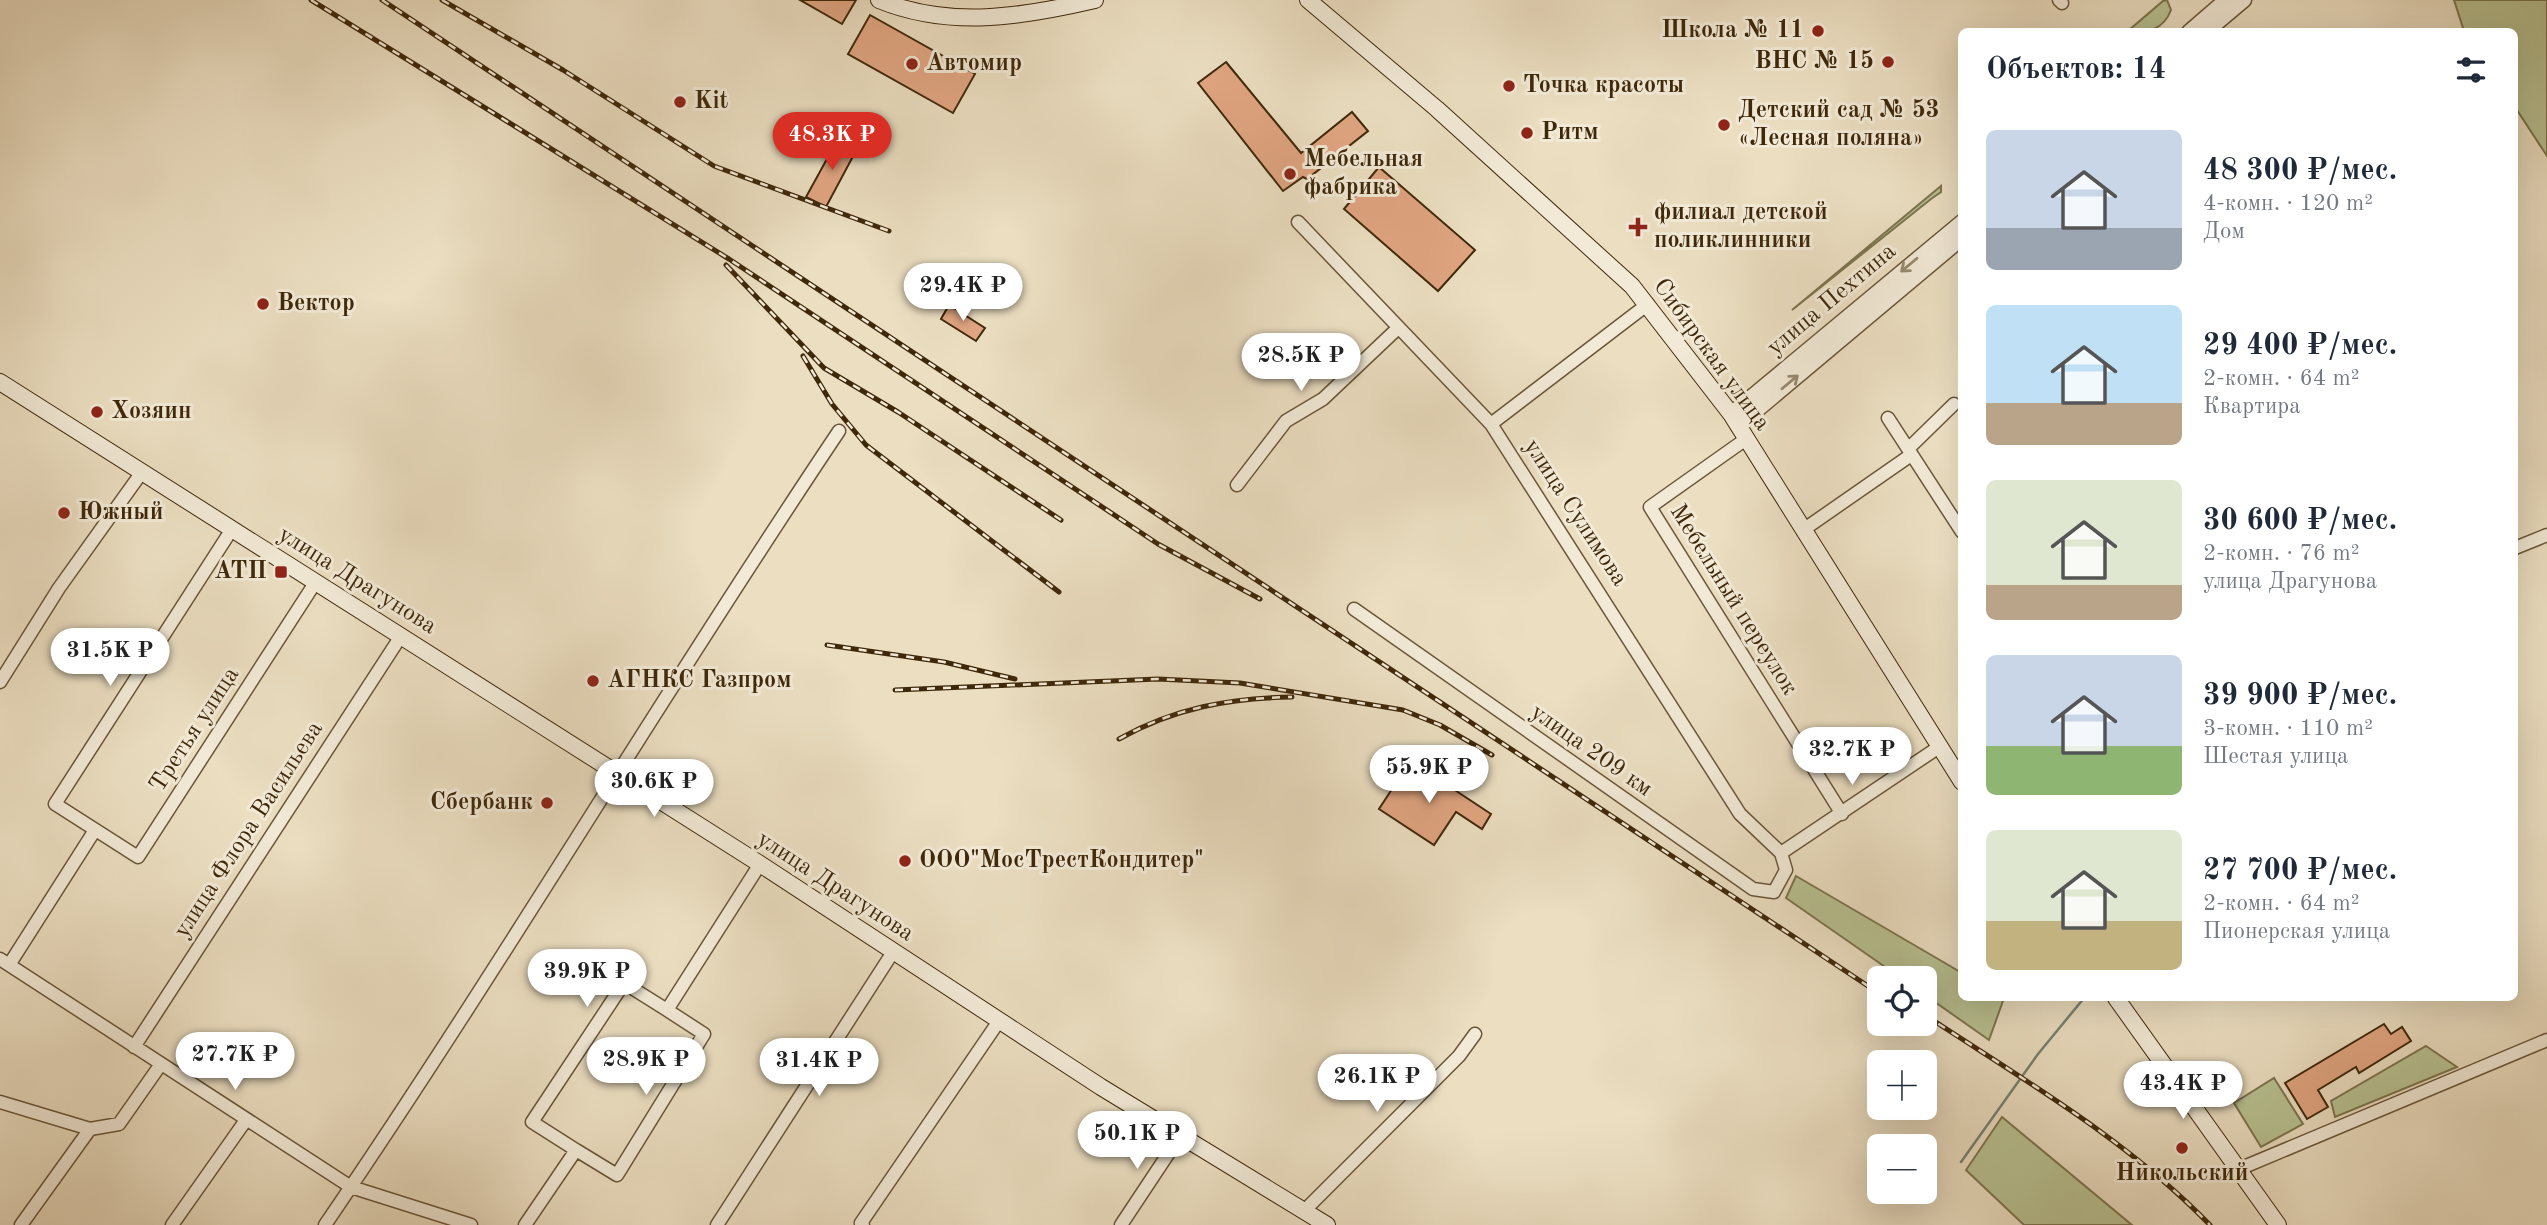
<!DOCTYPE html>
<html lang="ru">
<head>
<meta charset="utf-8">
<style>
  :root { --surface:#fff; --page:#f6f6f7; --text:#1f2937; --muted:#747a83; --accent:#d93025 }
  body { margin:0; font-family:"Old Standard TT",serif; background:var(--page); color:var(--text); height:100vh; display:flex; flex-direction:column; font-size:26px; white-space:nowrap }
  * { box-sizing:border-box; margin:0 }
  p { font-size:23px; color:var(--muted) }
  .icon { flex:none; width:38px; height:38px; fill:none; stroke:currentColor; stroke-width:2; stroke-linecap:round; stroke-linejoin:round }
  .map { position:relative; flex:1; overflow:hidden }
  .sheet { position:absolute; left:1958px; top:28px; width:560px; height:973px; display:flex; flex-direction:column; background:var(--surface); border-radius:10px; box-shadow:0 7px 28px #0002 }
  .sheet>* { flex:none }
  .controls { position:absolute; left:1867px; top:966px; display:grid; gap:14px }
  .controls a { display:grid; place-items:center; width:70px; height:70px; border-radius:10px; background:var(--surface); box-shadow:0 7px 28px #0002; font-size:35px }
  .price { position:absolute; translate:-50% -60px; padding:0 16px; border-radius:24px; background:#fff; color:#222; font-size:23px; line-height:46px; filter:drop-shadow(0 2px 4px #0008) }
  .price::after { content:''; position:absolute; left:50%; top:42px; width:21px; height:16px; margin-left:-10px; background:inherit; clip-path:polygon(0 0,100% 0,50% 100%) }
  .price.on { background:var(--accent); color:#fff }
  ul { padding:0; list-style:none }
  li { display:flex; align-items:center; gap:21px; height:175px; padding:0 28px }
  li span { display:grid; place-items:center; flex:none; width:196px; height:140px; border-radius:10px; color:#555 }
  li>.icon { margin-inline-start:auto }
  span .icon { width:84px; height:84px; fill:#fffc; stroke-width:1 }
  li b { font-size:30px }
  h2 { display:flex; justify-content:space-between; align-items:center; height:84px; padding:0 28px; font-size:30px }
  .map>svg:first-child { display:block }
  .green { fill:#b8c192; stroke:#7c744e; stroke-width:2 }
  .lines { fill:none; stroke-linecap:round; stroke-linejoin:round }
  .stream { stroke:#758072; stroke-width:2.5 }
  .building { fill:#e0a581; stroke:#3f280a; stroke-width:2 }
  .minor-casing { stroke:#6a5638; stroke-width:15 }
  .tertiary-casing { stroke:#6a5638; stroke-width:17 }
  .secondary-casing { stroke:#3f280a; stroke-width:18 }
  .minor { stroke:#f2ead7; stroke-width:12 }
  .tertiary { stroke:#f2ead7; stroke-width:14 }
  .secondary { stroke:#f2ead7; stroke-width:16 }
  .rail-casing { stroke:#3f280a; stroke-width:5 }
  .rail { stroke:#f2ead7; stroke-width:2.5; stroke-dasharray:8; stroke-linecap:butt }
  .oneway { stroke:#988970 }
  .poi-dot { fill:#8f2418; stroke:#f2ead7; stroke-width:2.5 }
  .labels { text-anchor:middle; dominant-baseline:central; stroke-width:6; stroke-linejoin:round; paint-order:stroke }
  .poi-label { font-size:24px; font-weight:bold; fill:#3f280a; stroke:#f2ead7; text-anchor:start }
  .street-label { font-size:24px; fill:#3f280a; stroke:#f2ead7 }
</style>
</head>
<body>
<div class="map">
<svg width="2547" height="1225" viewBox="0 0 2547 1225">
  <rect width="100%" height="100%" fill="#ebdec1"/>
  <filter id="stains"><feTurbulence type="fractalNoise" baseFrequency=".00286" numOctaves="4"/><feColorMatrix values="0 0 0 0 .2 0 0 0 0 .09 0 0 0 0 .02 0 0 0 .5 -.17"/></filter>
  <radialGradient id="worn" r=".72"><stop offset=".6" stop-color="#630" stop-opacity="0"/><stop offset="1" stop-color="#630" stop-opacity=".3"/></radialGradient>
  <path class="green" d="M2167 0 2171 10C2163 31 2148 32 2128 31L2163 1Z
    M2454 0H2547V156L2515 107V32L2464 31Z
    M1941 186V192L1931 199 1792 310Z
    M1796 876 1962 973V998H2004L1989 1040 1925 995V978H1901L1786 898Z
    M2426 1046 2457 1067 2335 1117 2331 1101Z
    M2274 1078 2303 1124 2261 1147 2234 1103Z
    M2002 1117 2132 1225H2024L1966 1170Z"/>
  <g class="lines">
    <path class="stream" d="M1961 1162 2038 1054 2084 998"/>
  </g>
  <path class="building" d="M800 0H856L842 24Z
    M870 15 975 74 953 113 848 54Z
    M1226 62 1301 153 1352 112 1368 131 1307 179 1303 177 1283 191 1198 83Z
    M839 137 858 147 826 207 806 197Z
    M1379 167 1475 250 1438 291 1344 209Z
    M949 305 985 328 976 341 941 319Z
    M1414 763 1491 814 1482 829 1456 812 1434 845 1379 809 1396 783 1400 785Z
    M2384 1024 2391 1034 2402 1027 2411 1041 2359 1073 2356 1067 2318 1090 2328 1107 2307 1119 2285 1083Z"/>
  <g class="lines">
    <g class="minor-casing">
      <path id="minor" d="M2059 0 2062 3
        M1298 222 1491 424 1740 814 1781 853
        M1888 418 1962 532
        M1491 424 1648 304
        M1746 439 1650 507 1842 814
        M1908 449 1954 404
        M1237 485 1286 421 1323 399 1397 329
        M232 529 55 804 138 857 315 583
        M1803 530 1911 455
        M2515 548 2547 535
        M1354 609 1753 889 1774 892 1786 870 1781 853
        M0 682 59 588 142 472
        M1781 853 1939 747
        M0 959 351 1187 471 1225
        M9 965 95 830
        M134 1047 401 636
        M0 1102 90 1129
        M576 1150 617 1175 704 1034 667 1010
        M2239 1169 2547 1040
        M1304 1211 1459 1056 1475 1034
        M21 1225 90 1129 119 1124 161 1064
        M172 1225 246 1120
        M325 1225C503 964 663 693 839 431
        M525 1225 576 1150 532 1122 624 983 667 1010 760 864
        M717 1225 893 952
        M863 1225 861 1223 999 1021
        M1121 1225 1180 1136"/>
    </g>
    <g class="tertiary-casing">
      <path id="tertiary" d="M2189 32 2226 0
        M2206 32 2244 0
        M1731 414 1962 222
        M1738 426 1962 238"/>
    </g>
    <g class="secondary-casing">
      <path id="secondary" d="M879 0C950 29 1022 17 1095 0
        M1308 0 1437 109 1632 286 1731 414 1962 782
        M0 382 760 864 1101 1087 1327 1225
        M2116 998 2278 1225"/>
    </g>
    <use href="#minor" class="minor"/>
    <use href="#tertiary" class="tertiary"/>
    <use href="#secondary" class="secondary"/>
    <g class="rail-casing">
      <path id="rail" d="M311 0 729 259 1158 544 1260 599
        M382 0 1880 994
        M442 0 563 70 714 166 889 231
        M726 265 824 368 898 412 1061 520
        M803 356 832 404 866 445 1059 592
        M827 645 944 662 1015 679
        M895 690 1158 679 1240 683 1403 710 1440 725 1492 755
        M1119 739C1174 708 1230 698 1292 697
        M1925 1015C2022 1079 2128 1140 2210 1225"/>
    </g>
    <use href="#rail" class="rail"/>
  </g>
  <defs><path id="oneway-shaft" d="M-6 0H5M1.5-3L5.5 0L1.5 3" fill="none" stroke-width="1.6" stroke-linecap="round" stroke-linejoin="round" transform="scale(1.75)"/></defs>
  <g class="oneway">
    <use href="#oneway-shaft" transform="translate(1909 265) rotate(140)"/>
    <use href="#oneway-shaft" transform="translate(1790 382) rotate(-40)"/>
  </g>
  <g class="poi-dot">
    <circle cx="1818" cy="31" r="7"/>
    <circle cx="1888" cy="62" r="7"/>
    <circle cx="912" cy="64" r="7"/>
    <circle cx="1509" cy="86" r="7"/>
    <circle cx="680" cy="102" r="7"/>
    <circle cx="1724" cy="125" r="7"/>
    <circle cx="1527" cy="133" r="7"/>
    <circle cx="1290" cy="174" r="7"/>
    <path d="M1634.5 216.5h7v7h7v7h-7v7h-7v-7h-7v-7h7z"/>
    <circle cx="263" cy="304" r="7"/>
    <circle cx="97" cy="412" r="7"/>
    <circle cx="64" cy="513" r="7"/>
    <rect x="274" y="565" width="14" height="14" rx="3.5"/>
    <circle cx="593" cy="681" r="7"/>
    <circle cx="547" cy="803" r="7"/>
    <circle cx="905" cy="861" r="7"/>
    <circle cx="2182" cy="1148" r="7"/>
  </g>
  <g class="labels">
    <g class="poi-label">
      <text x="1804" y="31" text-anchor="end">Школа № 11</text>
      <text x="1874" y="62" text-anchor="end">ВНС № 15</text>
      <text x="926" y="64">Автомир</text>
      <text x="1523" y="86">Точка красоты</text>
      <text x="694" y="102">Kit</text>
      <text x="1738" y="111">Детский сад № 53<tspan x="1738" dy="28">«Лесная поляна»</tspan></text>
      <text x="1541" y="133">Ритм</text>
      <text x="1304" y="160">Мебельная<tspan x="1304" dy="28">фабрика</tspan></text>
      <text x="1654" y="213">филиал детской<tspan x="1654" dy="28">поликлинники</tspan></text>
      <text x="277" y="304">Вектор</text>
      <text x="111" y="412">Хозяин</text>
      <text x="78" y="513">Южный</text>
      <text x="267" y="572" text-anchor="end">АТП</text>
      <text x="607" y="681">АГНКС Газпром</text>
      <text x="533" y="803" text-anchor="end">Сбербанк</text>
      <text x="919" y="861">ООО"МосТрестКондитер"</text>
      <text x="2182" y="1174" text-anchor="middle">Никольский</text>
    </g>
    <g class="street-label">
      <text transform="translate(1832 300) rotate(-40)">улица Пехтина</text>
      <text transform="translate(1711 355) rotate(54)">Сибирская улица</text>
      <text transform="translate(1575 513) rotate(57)">улица Сулимова</text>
      <text transform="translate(357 581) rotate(32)">улица Драгунова</text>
      <text transform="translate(1733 600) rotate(58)">Мебельный переулок</text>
      <text transform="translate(195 730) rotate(-57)">Третья улица</text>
      <text transform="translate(1591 751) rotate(35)">улица 209 км</text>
      <text transform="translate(249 830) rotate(-57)">улица Флора Васильева</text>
      <text transform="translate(835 887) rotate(33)">улица Драгунова</text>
    </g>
  </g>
  <rect width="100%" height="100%" filter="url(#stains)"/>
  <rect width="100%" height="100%" fill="url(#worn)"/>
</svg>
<div class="controls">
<a><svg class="icon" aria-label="locate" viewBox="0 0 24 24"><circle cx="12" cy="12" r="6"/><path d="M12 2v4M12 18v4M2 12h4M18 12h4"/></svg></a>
<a>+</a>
<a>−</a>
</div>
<b class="price on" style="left:832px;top:172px">48.3K ₽</b>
<b class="price" style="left:963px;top:323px">29.4K ₽</b>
<b class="price" style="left:1301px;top:393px">28.5K ₽</b>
<b class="price" style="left:110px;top:688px">31.5K ₽</b>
<b class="price" style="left:1852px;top:787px">32.7K ₽</b>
<b class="price" style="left:1429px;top:805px">55.9K ₽</b>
<b class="price" style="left:654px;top:819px">30.6K ₽</b>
<b class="price" style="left:587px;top:1009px">39.9K ₽</b>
<b class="price" style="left:235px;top:1092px">27.7K ₽</b>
<b class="price" style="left:646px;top:1097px">28.9K ₽</b>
<b class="price" style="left:819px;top:1098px">31.4K ₽</b>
<b class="price" style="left:1377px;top:1114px">26.1K ₽</b>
<b class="price" style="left:2183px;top:1121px">43.4K ₽</b>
<b class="price" style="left:1137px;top:1171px">50.1K ₽</b>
<section class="sheet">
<h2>Объектов: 14<svg class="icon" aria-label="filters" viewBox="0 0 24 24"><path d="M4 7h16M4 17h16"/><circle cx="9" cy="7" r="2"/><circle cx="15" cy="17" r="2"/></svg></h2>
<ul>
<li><span style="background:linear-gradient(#c9d6e8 70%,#9aa5b1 0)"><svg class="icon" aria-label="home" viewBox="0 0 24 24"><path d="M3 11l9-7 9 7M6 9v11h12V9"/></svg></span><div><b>48 300 ₽/мес.</b><p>4-комн. · 120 m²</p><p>Дом</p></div></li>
<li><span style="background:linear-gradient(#bfe0f5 70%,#b9a48a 0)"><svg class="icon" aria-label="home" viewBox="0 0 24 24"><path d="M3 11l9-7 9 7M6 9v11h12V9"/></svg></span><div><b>29 400 ₽/мес.</b><p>2-комн. · 64 m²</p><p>Квартира</p></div></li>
<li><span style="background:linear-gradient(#dfe7d0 75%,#b9a48a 0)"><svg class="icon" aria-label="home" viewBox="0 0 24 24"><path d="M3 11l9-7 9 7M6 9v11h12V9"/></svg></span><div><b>30 600 ₽/мес.</b><p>2-комн. · 76 m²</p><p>улица Драгунова</p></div></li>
<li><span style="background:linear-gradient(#c9d6e8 65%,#8fb573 0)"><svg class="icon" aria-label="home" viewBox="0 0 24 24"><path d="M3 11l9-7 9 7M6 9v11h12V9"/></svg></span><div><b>39 900 ₽/мес.</b><p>3-комн. · 110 m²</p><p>Шестая улица</p></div></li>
<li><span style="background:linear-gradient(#dfe7d0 65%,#c2b280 0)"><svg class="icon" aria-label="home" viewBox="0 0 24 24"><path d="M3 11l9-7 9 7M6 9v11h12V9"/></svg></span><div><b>27 700 ₽/мес.</b><p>2-комн. · 64 m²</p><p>Пионерская улица</p></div></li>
</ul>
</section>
</div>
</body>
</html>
